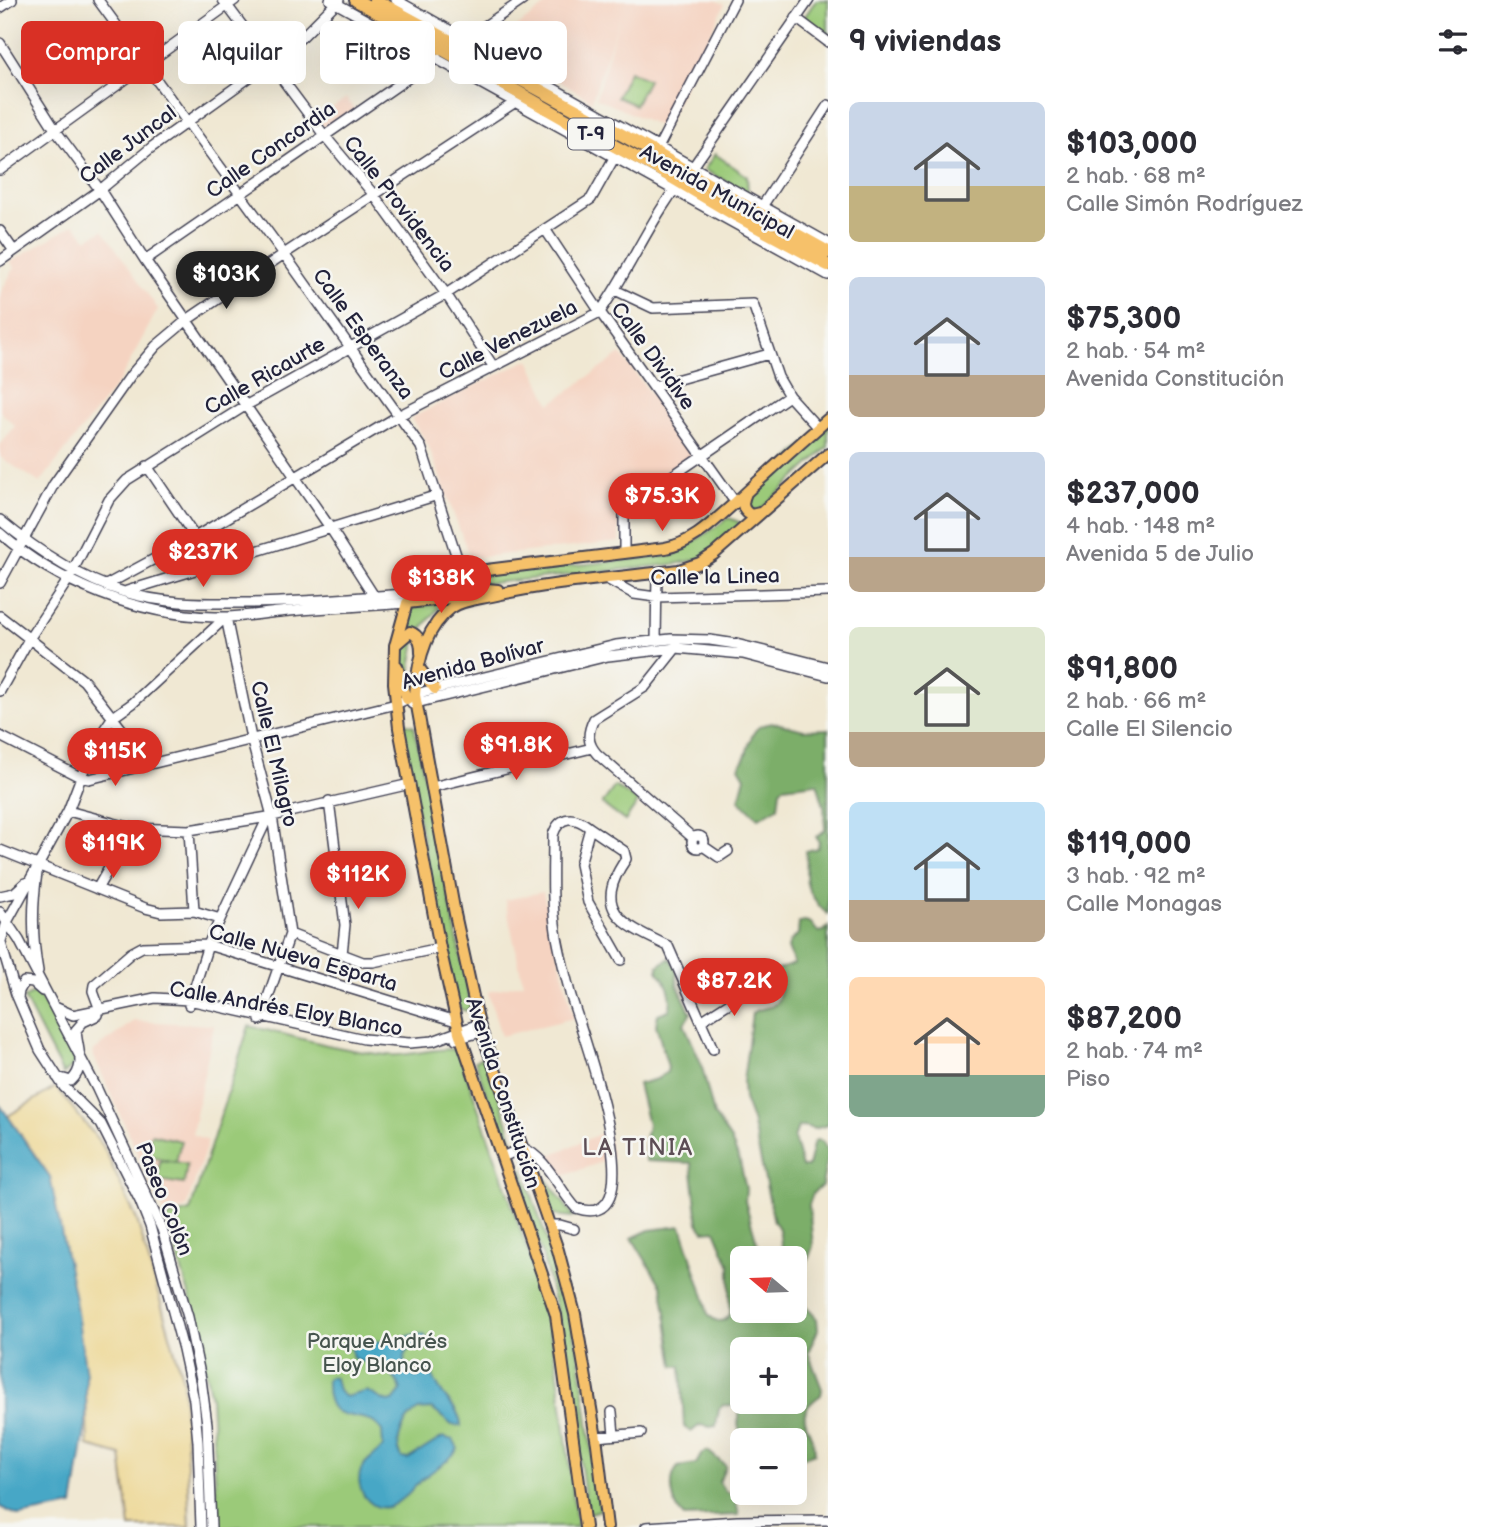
<!DOCTYPE html>
<html lang="es">
<head>
<meta charset="utf-8">
<style>
  :root { --surface:#fff; --page:#f7f7f7; --text:#2b2b33; --muted:#7c7c81; --accent:#d93025 }
  body { margin:0; font-family:"Balsamiq Sans",sans-serif; background:var(--page); color:var(--text); height:100vh; display:flex; flex-direction:column; font-size:26px; white-space:nowrap }
  * { box-sizing:border-box; margin:0 }
  p { font-size:23px; color:var(--muted) }
  .icon { flex:none; width:38px; height:38px; fill:none; stroke:currentColor; stroke-width:2; stroke-linecap:round; stroke-linejoin:round }
  .map { position:relative; flex:1; overflow:hidden }
  .side { display:flex; flex-direction:column; background:var(--surface); width:665px }
  .side>* { flex:none }
  .banner { position:absolute; left:21px; top:21px; width:665px; height:63px; display:flex; gap:14px }
  .needle { width:46px; rotate:289deg }
  .fabs { position:absolute; left:730px; top:1246px; display:grid; gap:14px }
  .fabs a { display:grid; place-items:center; width:77px; height:77px; border-radius:10px; background:var(--surface); box-shadow:0 7px 28px #0002; font-size:35px }
  .price { position:absolute; translate:-50% -60px; padding:0 16px; border-radius:24px; background:var(--accent); color:#fff; font-size:23px; line-height:46px; filter:drop-shadow(0 2px 4px #0008) }
  .price::after { content:''; position:absolute; left:50%; top:42px; width:21px; height:16px; margin-left:-10px; background:inherit; clip-path:polygon(0 0,100% 0,50% 100%) }
  .price.current { background:#222; color:#fff }
  ul { padding:0; list-style:none }
  li { display:flex; align-items:center; gap:21px; height:175px; padding:0 21px }
  li span { display:grid; place-items:center; flex:none; width:196px; height:140px; border-radius:10px; color:#555 }
  li>.icon { margin-inline-start:auto }
  span .icon { width:84px; height:84px; fill:#fffc; stroke-width:1 }
  li b { font-size:30px }
  h2 { display:flex; justify-content:space-between; align-items:center; height:84px; padding:0 21px; font-size:30px }
  .pill { padding:0 24px; border-radius:10px; background:var(--surface); box-shadow:0 7px 28px #0002; font-size:24px; line-height:63px }
  .pill.current { background:var(--accent); color:#fff }
  main { display:flex; flex:1; min-height:0 }
  .map>svg:first-child { display:block }
  .built { fill:#f5d3c1 }
  .green { fill:#9bca79; stroke:#5e765a; stroke-width:2 }
  .forest { fill:#7cae69; stroke:#4f6852; stroke-width:2; fill-rule:evenodd }
  .sand { fill:#eeda9e; stroke:#887e6c; stroke-width:2 }
  .water { fill:#46a7c6; stroke:#346480; stroke-width:2 }
  .lines { fill:none; stroke-linecap:round; stroke-linejoin:round }
  .minor-casing { stroke:#414052; stroke-width:12 }
  .major-casing { stroke:#414052; stroke-width:14 }
  .highway-casing { stroke:#414052; stroke-width:16 }
  .minor { stroke:#fff; stroke-width:9 }
  .major { stroke:#f6c16b; stroke-width:10 }
  .highway { stroke:#f6c16b; stroke-width:12 }
  .labels { text-anchor:middle; dominant-baseline:central; stroke-width:5; stroke-linejoin:round; paint-order:stroke }
  .shield { fill:#f6f6f2; stroke:#626272; stroke-width:2 }
  .shield-label { font-size:19px; font-weight:bold; fill:#22223b }
  .street-label { font-size:21px; fill:#22223b; stroke:#f6f6f2 }
  .park-label { font-size:21px; fill:#46544e; stroke:#f6f6f2 }
  .quarter-label { font-size:24px; letter-spacing:2px; fill:#5c4d55; stroke:#f6f6f2 }
</style>
</head>
<body>
<main>
<div class="map">
<svg width="828" height="1527" viewBox="0 0 828 1527">
  <rect width="100%" height="100%" fill="#f6f6f2"/>
  <filter id="ink" filterUnits="userSpaceOnUse"><feTurbulence type="fractalNoise" baseFrequency=".0143" numOctaves="2"/><feDisplacementMap in="SourceGraphic" scale="14" xChannelSelector="R" yChannelSelector="G"/><feConvolveMatrix kernelMatrix="1 2 1 2 8 2 1 2 1" color-interpolation-filters="sRGB"/></filter>
  <filter id="wash" filterUnits="userSpaceOnUse"><feTurbulence type="fractalNoise" baseFrequency=".00686" numOctaves="4" result="noise"/><feDisplacementMap in="SourceGraphic" scale="28" xChannelSelector="R" yChannelSelector="G"/><feGaussianBlur stdDeviation="1.57" result="paint"/><feColorMatrix in="noise" values="0 0 0 0 0 0 0 0 0 0 0 0 0 0 0 0 0 1.4 0 .05"/><feComposite in="paint" operator="in"/></filter>
  <g filter="url(#wash)">
    <rect width="100%" height="100%" fill="#f0e8d3"/>
    <path class="built" d="M553 0H715L725 4 664 128 596 98 621 12 592 101 495 43Z
      M67 46 73 56 34 84 28 76Z
      M346 98 355 110 326 131 317 119Z
      M74 224 87 239 103 230 158 309 120 380 40 483 0 457V445L15 426 0 411V294L14 268 11 262Z
      M621 354 695 454 620 504 619 542 470 558 428 445 411 418 529 359 550 404Z
      M543 892 574 1018 501 1036 488 992 523 983 505 900Z
      M134 1021 214 1025 192 1134 208 1141 186 1208 164 1213 92 1052Z
      M607 1131 612 1158 561 1177 546 1157Z"/>
    <path class="green" d="M816 0H828V37L803 19Z
      M629 71 648 80 635 105 617 97Z
      M715 154 747 176 748 193 704 170Z
      M828 423V447L760 510H748L747 497Z
      M729 518 739 522 740 530 699 559 675 564 482 584 480 575 674 555Z
      M440 602 441 605 420 631 405 628 404 609Z
      M410 637 416 641 407 689 399 654 401 642Z
      M404 723 414 726 470 1002 469 1009 465 1011 457 1007 400 727Z
      M615 786 638 802 625 821 602 804Z
      M37 991 77 1064 63 1074 24 998Z
      M249 1026C295 1036 341 1051 388 1055 410 1057 440 1046 458 1050L531 1260 549 1327 557 1366 577 1527H218L211 1398 191 1301 166 1218 190 1211Z
      M486 1055 513 1140 503 1144 475 1061Z
      M151 1134 181 1141 176 1162 187 1164 184 1184 157 1180 160 1160 175 1162 146 1155Z
      M532 1160 574 1217 551 1215Z
      M523 1169 561 1281 578 1350 600 1510 587 1514 566 1347 542 1254 514 1171Z"/>
    <path class="forest" d="M776 723 804 730 828 729V914C821 910 818 904 813 897 801 879 809 870 806 851L818 848 819 842 816 837 825 830 824 806 817 783 783 787 780 791 778 807 759 818 739 800 745 777 739 767C742 762 746 757 747 751 752 734 754 723 776 723Z
      M805 921 811 923 818 932 824 931 828 926V1125L814 1129 804 1126 798 1127 794 1138 802 1167H808L813 1144 816 1140 822 1141C823 1144 826 1147 828 1151 828 1157 823 1178 822 1186L813 1193 809 1205 813 1246 805 1268 806 1306 817 1319 818 1330 808 1352 822 1389 821 1395C788 1417 815 1428 815 1453L798 1459 795 1476 794 1440H742L738 1425 740 1406 723 1405 719 1409 716 1426 711 1427 700 1425 691 1432 684 1427 681 1366H674L662 1287 632 1238 649 1230 681 1226 705 1300 707 1312C713 1322 723 1325 730 1314V1266L715 1230 704 1231 698 1223 691 1163 646 1161 645 1140 648 1125 638 1084 657 1079 667 1072 668 1067 656 1025 658 1014 669 1010C674 997 667 981 658 972V966L670 958 677 969V984L691 1013 684 1024 701 1063 714 1115 731 1140 740 1162 746 1189 745 1201 759 1250 760 1258H742V1311H794V1258H776L783 1249C778 1239 783 1230 774 1222L752 1120 744 1099 743 1082 752 1013C758 1009 762 1009 769 1007 785 1003 778 982 777 970L794 964 788 948 790 942 798 934 799 922ZM742 1349H794V1402H742Z
      M708 1451 726 1466 719 1482 725 1491 735 1496 739 1515 684 1517C672 1506 667 1480 678 1467L696 1464 702 1453Z"/>
    <path class="sand" d="M56 1087 103 1146 137 1220 183 1380 190 1527H130L121 1455 88 1446 86 1388 50 1177 8 1116Z"/>
    <path class="water" d="M0 1105 50 1177 75 1299 86 1374V1424L73 1506 19 1516 0 1507Z
      M416 1334 424 1335 427 1339C421 1342 412 1343 408 1350 400 1360 407 1375 418 1377L430 1369C433 1376 436 1384 441 1391 448 1403 461 1411 461 1426L452 1425 432 1409 418 1410C403 1420 393 1441 402 1458L408 1459 443 1437 453 1440 458 1449C449 1462 437 1467 425 1477 409 1490 387 1526 364 1496 359 1488 358 1478 361 1470 365 1459 377 1456 383 1446L382 1431C364 1403 325 1434 327 1380L330 1377 335 1378 338 1391 345 1397 367 1391 387 1402 393 1401 401 1391C397 1370 371 1365 353 1358L351 1349 361 1341 389 1342Z"/>
  </g>
  <g filter="url(#ink)">
    <g class="lines">
      <g class="minor-casing">
        <path id="minor" d="M98 0 284 254 421 447 462 573
          M223 0 324 135 374 195 446 294 493 366
          M330 0 828 275
          M396 0 828 243
          M0 8 12 0
          M796 18 828 42
          M463 41 523 0
          M0 43 56 131 100 190 145 260 331 529 374 596
          M659 146 735 0
          M0 170 235 0
          M763 205 828 105
          M545 229 600 312 735 502
          M0 231 14 251
          M145 260 437 58
          M0 261 100 190 152 147 271 62 303 36 339 0
          M615 290 653 308 753 304 778 377 789 396 818 428
          M654 386 769 354
          M147 466 195 537
          M0 520C36 550 79 578 124 592 166 605 208 603 251 603 307 602 362 597 417 593
          M0 533C57 584 138 615 215 617 236 618 258 614 279 612 321 608 364 606 407 603
          M624 553V509L789 396
          M607 579 634 594 656 597 828 592
          M0 583 54 484 131 375 156 346 187 320 284 254 514 103
          M106 585 195 537 400 415 600 312C633 265 654 209 693 167L809 0
          M127 591 438 495
          M0 616 84 681 149 764
          M226 617 251 738 272 816 290 934 260 1020
          M656 641 657 573
          M676 648 645 687 594 719C587 733 587 743 597 754L693 838
          M0 691 29 639 68 580 109 500 127 480 245 406 446 294 591 199 614 158
          M412 704 608 656 676 648 743 654 828 676
          M0 736 80 777 89 779 396 704 423 692 616 645 671 639 710 640 736 644 828 667
          M432 787 592 748
          M329 801 345 925 342 954 363 962H373L440 948
          M68 811 132 828 189 830 268 817 410 784
          M590 828 624 851 626 859C590 911 624 925 668 946L713 1049
          M189 830 194 911
          M692 842a6 6 0 1 1 12 0a6 6 0 1 1-12 0Z
          M703 846 719 857 728 851
          M0 850 145 908 161 912 194 911 220 919
          M37 873C32 906 32 938 38 971
          M97 889 132 828
          M0 896 14 893 25 883
          M0 912 19 940 97 1089 162 1229 188 1317 201 1379 207 1424 211 1527
          M290 934 342 954
          M0 940 16 994 40 1050 64 1087 101 1124 140 1201 150 1226 183 1349 194 1400 198 1442 201 1527
          M1 941 7 922 68 811 93 746 112 718 133 703 226 617
          M18 998 19 991 24 982 33 983 42 991
          M189 1005 208 945 268 817
          M55 1007 73 1015 155 998 189 1000 364 1039 409 1043 433 1041 479 1024
          M100 1010 93 991 94 985 131 953 142 947 208 945 456 1021
          M701 1021 751 989
          M456 1039 481 1032
          M57 1077 71 1081C87 1066 77 1049 76 1030L83 1022 98 1015
          M502 1157 523 1148C547 1158 559 1190 576 1208 661 1237 577 1020 570 993 565 973 559 951 556 931 551 899 553 867 553 835 560 814 575 816 590 828L580 864 588 902 621 960
          M549 1225H560L574 1229
          M612 1412 614 1435
          M596 1437 641 1433
          M646 1527 737 1521 828 1520"/>
      </g>
      <g class="major-casing">
        <path id="major" d="M746 493C742 502 741 510 751 515L760 513
          M462 573 476 588 498 590
          M407 603 468 596
          M395 645 410 632C420 636 421 643 421 653
          M397 666 407 699
          M419 668 435 689
          M585 1527 556 1315 459 1032 440 948 399 728 394 683 395 646 407 603 417 593 462 573 665 548C694 543 714 521 736 502 766 474 797 446 828 419
          M607 1527 597 1444 575 1314 558 1250 479 1024 455 914 415 695C417 664 425 628 451 608 462 600 478 599 492 596 553 582 616 578 679 570L700 563 714 554 828 454"/>
      </g>
      <g class="highway-casing">
        <path id="highway" d="M356 0 586 131 658 169 737 216 828 265
          M375 0 657 154 736 201 828 252"/>
      </g>
      <use href="#minor" class="minor"/>
      <use href="#major" class="major"/>
      <use href="#highway" class="highway"/>
    </g>
  </g>
  <g class="labels">
    <rect class="shield" x="568" y="118.5" width="46" height="31" rx="5"/>
    <g class="shield-label">
      <text x="591" y="134">T-9</text>
    </g>
    <g class="street-label">
      <text transform="translate(128 145) rotate(-37)">Calle Juncal</text>
      <text transform="translate(271 150) rotate(-35)">Calle Concordia</text>
      <text transform="translate(717 192) rotate(29)">Avenida Municipal</text>
      <text transform="translate(399 204) rotate(52)">Calle Providencia</text>
      <text transform="translate(363 334) rotate(54)">Calle Esperanza</text>
      <text transform="translate(508 340) rotate(-27)">Calle Venezuela</text>
      <text transform="translate(653 356) rotate(54)">Calle Dividive</text>
      <text transform="translate(265 376) rotate(-30)">Calle Ricaurte</text>
      <text transform="translate(715 577) rotate(-1)">Calle la Linea</text>
      <text transform="translate(473 664) rotate(-15)">Avenida Bolívar</text>
      <text transform="translate(274 754) rotate(77)">Calle El Milagro</text>
      <text transform="translate(303 958) rotate(16)">Calle Nueva Esparta</text>
      <text transform="translate(286 1009) rotate(10)">Calle Andrés Eloy Blanco</text>
      <text transform="translate(503 1093) rotate(72)">Avenida Constitución</text>
      <text transform="translate(164 1199) rotate(68)">Paseo Colón</text>
    </g>
    <g class="park-label">
      <text x="377" y="1341">Parque Andrés<tspan x="377" dy="24">Eloy Blanco</tspan></text>
    </g>
    <g class="quarter-label">
      <text x="638" y="1147">LA TINIA</text>
    </g>
  </g>
</svg>
<div class="fabs">
<a><svg class="needle" viewBox="-14 -14 28 28"><path d="M0-13l5 13h-10z" fill="#e53935"/><path d="M0 13l5-13h-10z" fill="#7c7c81"/></svg></a>
<a>+</a>
<a>−</a>
</div>
<b class="price current" style="left:226px;top:311px">$103K</b>
<b class="price" style="left:662px;top:533px">$75.3K</b>
<b class="price" style="left:203px;top:589px">$237K</b>
<b class="price" style="left:441px;top:615px">$138K</b>
<b class="price" style="left:516px;top:782px">$91.8K</b>
<b class="price" style="left:115px;top:788px">$115K</b>
<b class="price" style="left:113px;top:880px">$119K</b>
<b class="price" style="left:358px;top:911px">$112K</b>
<b class="price" style="left:734px;top:1018px">$87.2K</b>
<div class="banner">
<a class="pill current">Comprar</a>
<a class="pill">Alquilar</a>
<a class="pill">Filtros</a>
<a class="pill">Nuevo</a>
</div>
</div>
<section class="side">
<h2>9 viviendas<svg class="icon" aria-label="filters" viewBox="0 0 24 24"><path d="M4 7h16M4 17h16"/><circle cx="9" cy="7" r="2"/><circle cx="15" cy="17" r="2"/></svg></h2>
<ul>
<li><span style="background:linear-gradient(#c9d6e8 60%,#c2b280 0)"><svg class="icon" aria-label="home" viewBox="0 0 24 24"><path d="M3 11l9-7 9 7M6 9v11h12V9"/></svg></span><div><b>$103,000</b><p>2 hab. · 68 m²</p><p>Calle Simón Rodríguez</p></div></li>
<li><span style="background:linear-gradient(#c9d6e8 70%,#b9a48a 0)"><svg class="icon" aria-label="home" viewBox="0 0 24 24"><path d="M3 11l9-7 9 7M6 9v11h12V9"/></svg></span><div><b>$75,300</b><p>2 hab. · 54 m²</p><p>Avenida Constitución</p></div></li>
<li><span style="background:linear-gradient(#c9d6e8 75%,#b9a48a 0)"><svg class="icon" aria-label="home" viewBox="0 0 24 24"><path d="M3 11l9-7 9 7M6 9v11h12V9"/></svg></span><div><b>$237,000</b><p>4 hab. · 148 m²</p><p>Avenida 5 de Julio</p></div></li>
<li><span style="background:linear-gradient(#dfe7d0 75%,#b9a48a 0)"><svg class="icon" aria-label="home" viewBox="0 0 24 24"><path d="M3 11l9-7 9 7M6 9v11h12V9"/></svg></span><div><b>$91,800</b><p>2 hab. · 66 m²</p><p>Calle El Silencio</p></div></li>
<li><span style="background:linear-gradient(#bfe0f5 70%,#b9a48a 0)"><svg class="icon" aria-label="home" viewBox="0 0 24 24"><path d="M3 11l9-7 9 7M6 9v11h12V9"/></svg></span><div><b>$119,000</b><p>3 hab. · 92 m²</p><p>Calle Monagas</p></div></li>
<li><span style="background:linear-gradient(#ffd9b3 70%,#7fa58c 0)"><svg class="icon" aria-label="home" viewBox="0 0 24 24"><path d="M3 11l9-7 9 7M6 9v11h12V9"/></svg></span><div><b>$87,200</b><p>2 hab. · 74 m²</p><p>Piso</p></div></li>
</ul>
</section>
</main>
</body>
</html>
